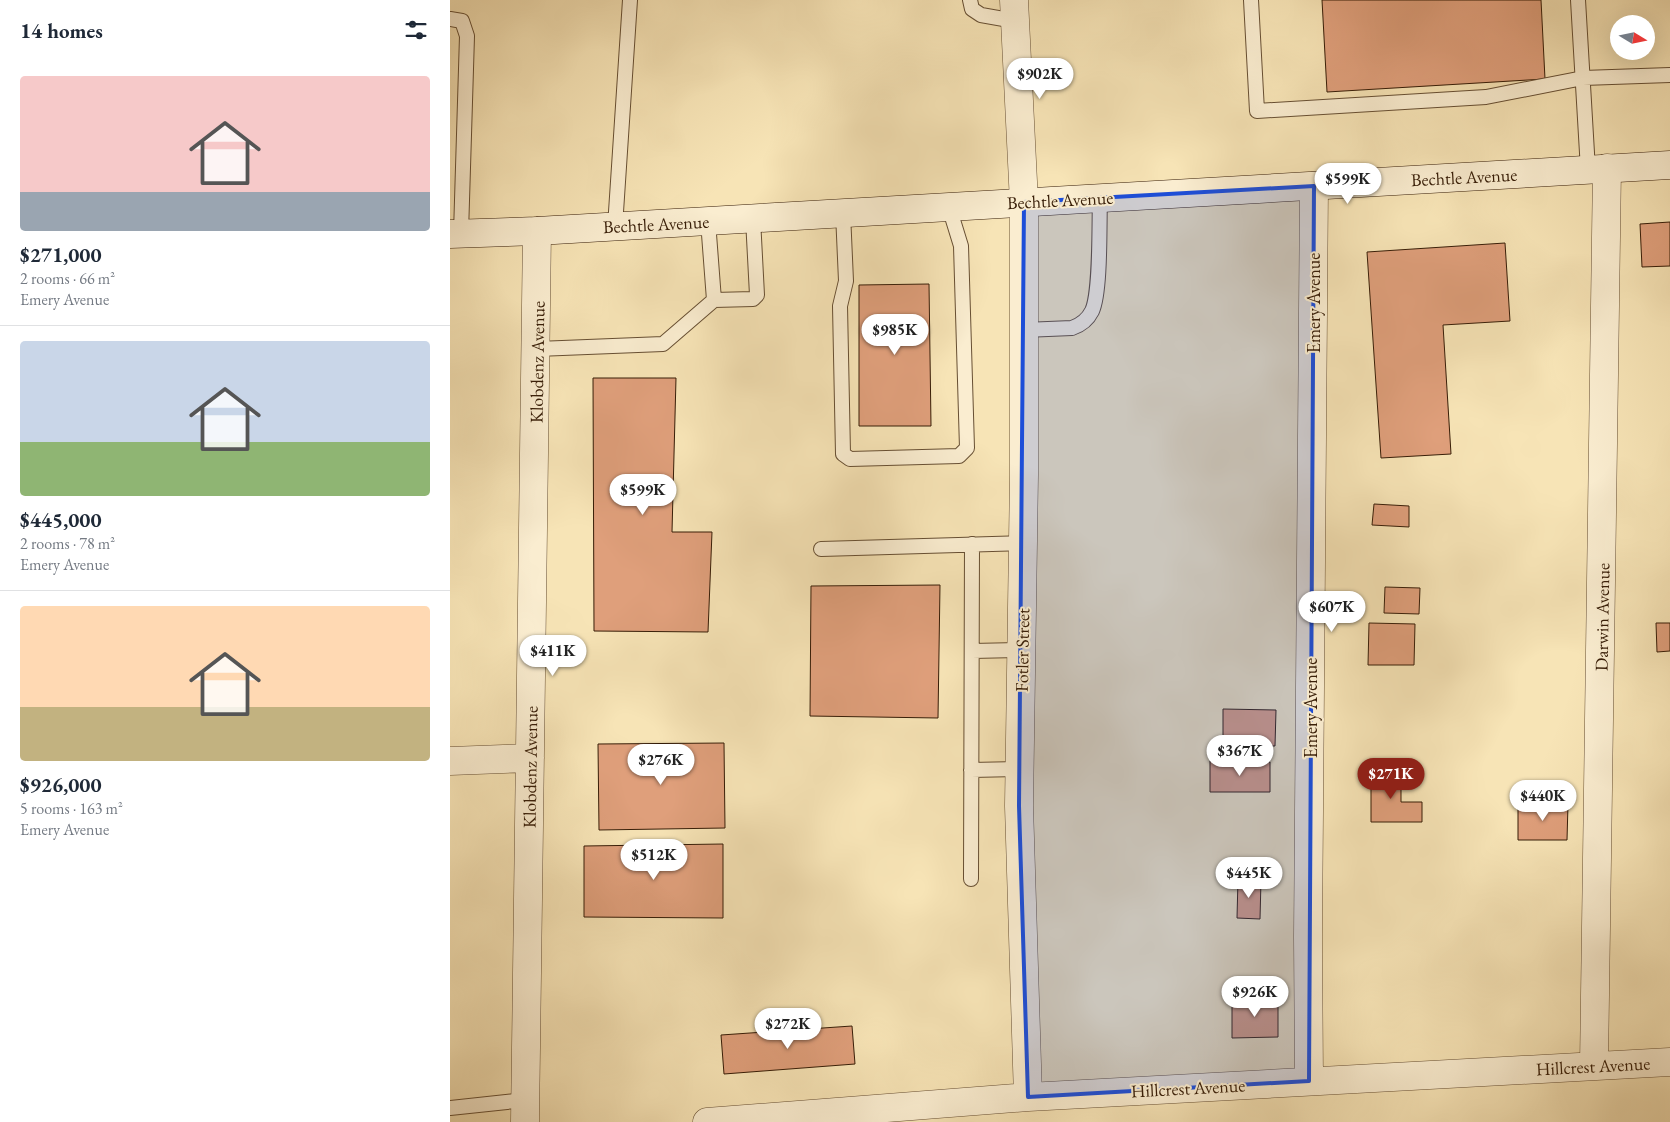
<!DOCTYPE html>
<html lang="en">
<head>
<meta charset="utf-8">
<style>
  :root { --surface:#fff; --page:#f6f6f7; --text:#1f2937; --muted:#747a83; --line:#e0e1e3; --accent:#8f2418 }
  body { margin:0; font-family:"EB Garamond",serif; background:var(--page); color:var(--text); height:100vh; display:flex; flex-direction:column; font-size:19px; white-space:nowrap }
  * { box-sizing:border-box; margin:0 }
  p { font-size:16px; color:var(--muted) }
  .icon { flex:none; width:28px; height:28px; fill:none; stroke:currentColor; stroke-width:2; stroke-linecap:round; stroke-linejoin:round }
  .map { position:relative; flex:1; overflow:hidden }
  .drawer { display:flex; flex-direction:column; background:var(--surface); width:450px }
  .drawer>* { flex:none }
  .needle { width:32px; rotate:100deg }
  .tools { position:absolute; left:1160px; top:15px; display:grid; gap:10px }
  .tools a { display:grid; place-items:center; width:45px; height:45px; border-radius:50%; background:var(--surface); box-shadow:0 5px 20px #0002; font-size:25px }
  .price { position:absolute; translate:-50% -42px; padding:0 11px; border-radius:18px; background:#fff; color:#222; font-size:16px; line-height:32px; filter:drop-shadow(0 1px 2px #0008) }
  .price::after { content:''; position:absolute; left:50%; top:30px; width:15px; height:11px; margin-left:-8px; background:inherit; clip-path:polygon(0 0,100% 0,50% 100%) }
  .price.on { background:var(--accent); color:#fff }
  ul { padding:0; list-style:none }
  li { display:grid; align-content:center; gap:10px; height:265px; padding:0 20px }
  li+li { border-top:1px solid var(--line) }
  li span { display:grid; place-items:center; height:155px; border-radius:5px; color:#555 }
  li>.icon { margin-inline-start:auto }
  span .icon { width:90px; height:90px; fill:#fffc; stroke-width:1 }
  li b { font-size:21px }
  h2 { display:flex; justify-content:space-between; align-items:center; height:60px; padding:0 20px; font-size:21px }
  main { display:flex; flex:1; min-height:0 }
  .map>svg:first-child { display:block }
  .building { fill:#df9f7b; stroke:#371d07 }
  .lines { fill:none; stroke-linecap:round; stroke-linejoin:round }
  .lane-casing { stroke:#674f33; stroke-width:16 }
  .street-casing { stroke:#674f33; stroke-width:29 }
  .secondary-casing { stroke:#371d07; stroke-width:29 }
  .lane { stroke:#faedd0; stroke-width:14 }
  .street { stroke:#faedd0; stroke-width:28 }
  .secondary { stroke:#faedd0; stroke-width:28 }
  .marked { fill:#1d4ed8; fill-opacity:0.2; stroke:#1d4ed8; stroke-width:4; stroke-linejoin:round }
  .labels { text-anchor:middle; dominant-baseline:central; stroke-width:4; stroke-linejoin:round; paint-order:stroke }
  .street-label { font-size:18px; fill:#371d07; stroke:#faedd0 }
</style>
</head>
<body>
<main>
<section class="drawer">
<h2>14 homes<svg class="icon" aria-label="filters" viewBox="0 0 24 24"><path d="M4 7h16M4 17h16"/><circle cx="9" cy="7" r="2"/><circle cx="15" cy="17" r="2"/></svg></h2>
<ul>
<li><span style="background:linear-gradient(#f6c9c9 75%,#9aa5b1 0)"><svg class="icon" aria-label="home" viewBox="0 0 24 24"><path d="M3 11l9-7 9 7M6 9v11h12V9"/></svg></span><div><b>$271,000</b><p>2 rooms · 66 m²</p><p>Emery Avenue</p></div></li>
<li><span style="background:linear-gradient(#c9d6e8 65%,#8fb573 0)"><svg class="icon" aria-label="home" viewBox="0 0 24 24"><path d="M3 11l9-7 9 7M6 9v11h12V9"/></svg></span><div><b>$445,000</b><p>2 rooms · 78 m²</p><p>Emery Avenue</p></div></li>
<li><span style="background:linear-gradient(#ffd9b3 65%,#c2b280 0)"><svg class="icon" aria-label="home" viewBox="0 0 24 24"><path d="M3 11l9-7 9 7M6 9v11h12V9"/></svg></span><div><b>$926,000</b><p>5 rooms · 163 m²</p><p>Emery Avenue</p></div></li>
</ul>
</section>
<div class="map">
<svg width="1220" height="1122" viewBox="0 0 1220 1122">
  <rect width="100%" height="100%" fill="#f7e4b6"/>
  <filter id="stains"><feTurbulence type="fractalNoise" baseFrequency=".004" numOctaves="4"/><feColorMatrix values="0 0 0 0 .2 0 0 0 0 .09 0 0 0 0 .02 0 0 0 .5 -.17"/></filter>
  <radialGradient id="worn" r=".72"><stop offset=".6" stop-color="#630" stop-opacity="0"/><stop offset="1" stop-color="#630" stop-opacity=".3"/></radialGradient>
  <path class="building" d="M872 0H1091L1095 79 877 92Z
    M1220 222V266L1192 267 1190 224Z
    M1055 243 1060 321 993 325 1001 454 931 458 917 252Z
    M479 284 481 426H409V285Z
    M143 378H226L222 532H262L258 632 144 631Z
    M924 504 959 506V527L922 525Z
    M490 585 488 718 360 716 361 586Z
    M935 587 970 588 969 614 934 613Z
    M919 623 965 624 964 665H918Z
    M1206 623H1220V651L1207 652Z
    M773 709 826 710 825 746 773 745Z
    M274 743 275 828 149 830 148 744Z
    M760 761 820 762V792H760Z
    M921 771 951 772V802H972V822H921Z
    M1118 804 1117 840H1068V805Z
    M273 844V918L134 917V846Z
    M788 879 811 880 810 919 787 918Z
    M828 998V1037L782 1038V999Z
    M402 1026 405 1064 274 1074 271 1035Z"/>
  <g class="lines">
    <g class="lane-casing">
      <path id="lane" d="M520 0 522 9 531 15 565 21
        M801 0 807 111 1036 97 1133 78 1220 75
        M1128 0 1138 170
        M0 19 12 21 17 36 11 233
        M393 213 396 281 390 306 393 454 400 459 509 456 517 448 511 246 499 207
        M258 221 264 300 303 299 307 295 303 219
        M165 227 180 0
        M574 330 622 328C631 325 638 319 642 311 651 292 649 222 650 198
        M87 349 213 344 264 300
        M371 549 573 543
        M522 651 572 650
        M521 770 570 769
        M521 879 522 544
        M0 1108 75 1100"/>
    </g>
    <g class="street-casing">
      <path id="street" d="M564 0 574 202V475L569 806 578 1097
        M0 761 80 758
        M1144 1065 1157 168
        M859 1081 858 937 864 186
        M75 1122 87 231
        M257 1122 578 1097 1220 1062"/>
    </g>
    <g class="secondary-casing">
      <path id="secondary" d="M0 234 87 231 1220 165"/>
    </g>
    <use href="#lane" class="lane"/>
    <use href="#street" class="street"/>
    <use href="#secondary" class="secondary"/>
  </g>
  <path class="marked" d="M864 186 859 1081 578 1097 569 806 574 202Z"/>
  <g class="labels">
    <g class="street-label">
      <text transform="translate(1014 177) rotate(-3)">Bechtle Avenue</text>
      <text transform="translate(610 200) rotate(-3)">Bechtle Avenue</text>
      <text transform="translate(206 224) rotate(-3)">Bechtle Avenue</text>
      <text transform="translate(863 303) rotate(-90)">Emery Avenue</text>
      <text transform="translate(87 362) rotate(-89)">Klobdenz Avenue</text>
      <text transform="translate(1152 617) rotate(-89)">Darwin Avenue</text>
      <text transform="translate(572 650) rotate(-89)">Fotler Street</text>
      <text transform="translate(860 708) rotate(-90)">Emery Avenue</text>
      <text transform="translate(80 767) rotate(-89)">Klobdenz Avenue</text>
      <text transform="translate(1143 1066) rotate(-3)">Hillcrest Avenue</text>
      <text transform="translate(738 1088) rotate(-3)">Hillcrest Avenue</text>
    </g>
  </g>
  <rect width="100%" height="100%" filter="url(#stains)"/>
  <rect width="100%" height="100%" fill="url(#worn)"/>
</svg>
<div class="tools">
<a><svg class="needle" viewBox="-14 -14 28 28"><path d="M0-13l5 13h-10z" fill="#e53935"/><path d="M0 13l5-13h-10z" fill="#747a83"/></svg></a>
</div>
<b class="price" style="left:590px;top:100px">$902K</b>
<b class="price" style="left:898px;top:205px">$599K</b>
<b class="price" style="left:445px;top:356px">$985K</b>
<b class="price" style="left:193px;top:516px">$599K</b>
<b class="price" style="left:882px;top:633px">$607K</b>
<b class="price" style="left:103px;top:677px">$411K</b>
<b class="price" style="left:790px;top:777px">$367K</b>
<b class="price" style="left:211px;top:786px">$276K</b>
<b class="price on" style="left:941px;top:800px">$271K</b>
<b class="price" style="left:1093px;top:822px">$440K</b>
<b class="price" style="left:204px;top:881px">$512K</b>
<b class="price" style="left:799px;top:899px">$445K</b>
<b class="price" style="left:805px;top:1018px">$926K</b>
<b class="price" style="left:338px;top:1050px">$272K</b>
</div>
</main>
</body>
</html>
